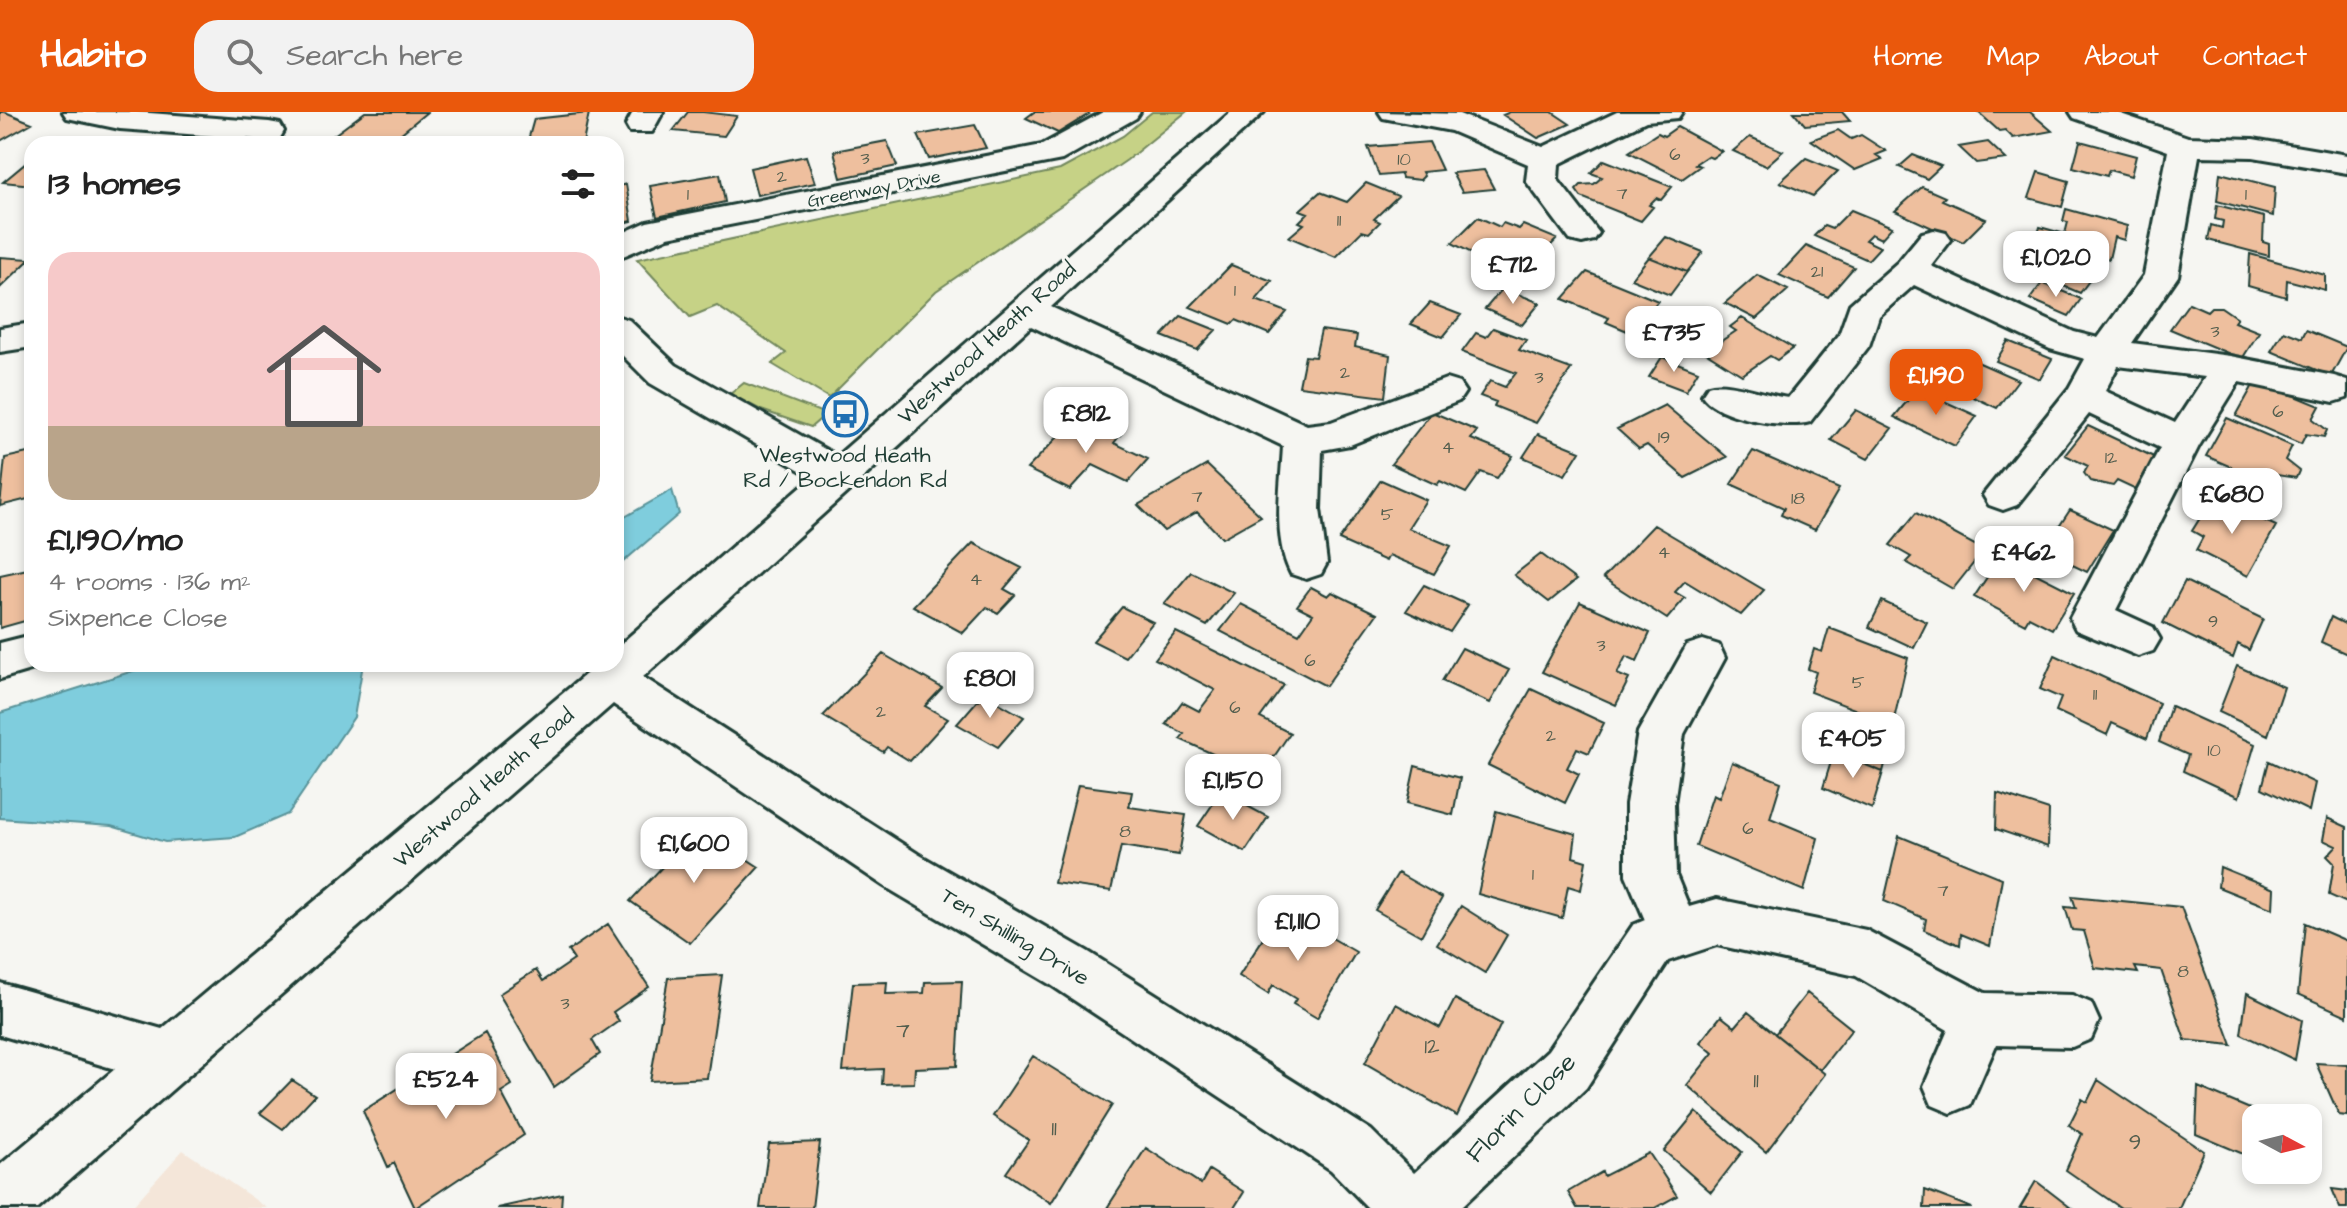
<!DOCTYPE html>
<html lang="en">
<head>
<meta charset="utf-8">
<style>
  :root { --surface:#fff; --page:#f2f2f2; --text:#222; --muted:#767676; --line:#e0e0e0; --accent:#ea580c }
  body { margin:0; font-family:"Architects Daughter",sans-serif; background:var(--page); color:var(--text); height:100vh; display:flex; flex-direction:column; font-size:30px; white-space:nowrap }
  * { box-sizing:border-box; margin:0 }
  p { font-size:26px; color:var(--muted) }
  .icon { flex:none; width:44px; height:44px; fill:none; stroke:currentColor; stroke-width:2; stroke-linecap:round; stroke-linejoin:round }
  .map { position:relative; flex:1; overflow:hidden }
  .side { position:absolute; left:24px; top:24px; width:600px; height:536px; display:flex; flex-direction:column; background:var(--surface); border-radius:24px; box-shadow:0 4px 12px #0003 }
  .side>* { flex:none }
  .needle { width:52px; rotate:97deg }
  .buttons { position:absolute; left:2242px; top:992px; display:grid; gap:16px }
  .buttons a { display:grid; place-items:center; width:80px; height:80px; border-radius:16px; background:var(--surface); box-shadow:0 4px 12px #0003; font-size:40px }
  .price { position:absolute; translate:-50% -68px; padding:0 18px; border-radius:16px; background:#fff; color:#222; font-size:26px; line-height:52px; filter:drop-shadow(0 2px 4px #0008) }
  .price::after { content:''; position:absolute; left:50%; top:48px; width:24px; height:18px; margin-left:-12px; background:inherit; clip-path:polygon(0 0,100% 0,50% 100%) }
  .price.active { background:var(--accent); color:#fff }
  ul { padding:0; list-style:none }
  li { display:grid; align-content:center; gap:16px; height:424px; padding:0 24px }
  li+li { border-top:2px solid var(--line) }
  li span { display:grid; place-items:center; height:248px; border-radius:24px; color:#555 }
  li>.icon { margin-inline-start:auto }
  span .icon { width:144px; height:144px; fill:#fffc; stroke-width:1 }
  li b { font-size:34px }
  h2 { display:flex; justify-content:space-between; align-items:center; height:96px; padding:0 24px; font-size:34px }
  header { display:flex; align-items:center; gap:48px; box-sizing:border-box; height:112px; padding:0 40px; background:var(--accent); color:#fff }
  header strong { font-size:38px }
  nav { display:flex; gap:44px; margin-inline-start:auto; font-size:28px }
  .search { width:560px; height:72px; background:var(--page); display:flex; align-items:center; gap:20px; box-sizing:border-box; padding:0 28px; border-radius:24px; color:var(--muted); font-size:30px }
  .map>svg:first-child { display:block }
  .built { fill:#f4e6d9 }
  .green { fill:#c6d286; stroke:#72885d; stroke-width:2 }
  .water { fill:#7fcddd; stroke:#599399; stroke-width:2 }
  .building { fill:#eebf9e; stroke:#1f3d34; stroke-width:2 }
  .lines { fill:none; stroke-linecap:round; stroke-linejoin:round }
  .minor-casing { stroke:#1f3d34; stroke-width:6 }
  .minor { fill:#f6f6f2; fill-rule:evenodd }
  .labels { text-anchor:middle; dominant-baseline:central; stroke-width:6; stroke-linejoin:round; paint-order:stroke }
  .number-label { font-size:18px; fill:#535e4e }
  .far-street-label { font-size:18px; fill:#1f3d34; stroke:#f6f6f2 }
  .street-label { font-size:22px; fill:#1f3d34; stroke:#f6f6f2 }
  .poi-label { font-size:22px; fill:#1f3d34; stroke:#f6f6f2 }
  .near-number-label { font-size:22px; fill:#535e4e }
  .near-street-label { font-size:26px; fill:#1f3d34; stroke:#f6f6f2 }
</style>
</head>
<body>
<header>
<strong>Habito</strong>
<div class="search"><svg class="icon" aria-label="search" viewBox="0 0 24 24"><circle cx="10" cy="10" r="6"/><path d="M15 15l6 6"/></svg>Search here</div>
<nav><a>Home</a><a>Map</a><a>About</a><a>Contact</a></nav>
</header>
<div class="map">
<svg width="2347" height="1096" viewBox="0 0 2347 1096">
  <rect width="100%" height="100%" fill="#f6f6f2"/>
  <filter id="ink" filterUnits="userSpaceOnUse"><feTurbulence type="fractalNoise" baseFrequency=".0125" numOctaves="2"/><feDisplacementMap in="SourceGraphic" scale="16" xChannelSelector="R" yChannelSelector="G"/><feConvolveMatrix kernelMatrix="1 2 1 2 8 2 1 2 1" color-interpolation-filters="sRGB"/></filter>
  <g filter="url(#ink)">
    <path class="built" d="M183 1038 267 1096H131Z"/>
    <path class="green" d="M1152 0H1186L1127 48 936 179 829 286 772 252 786 241 717 194 690 205 637 147 1060 58 1123 24Z
      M744 271 826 302 811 315 761 298 730 282Z"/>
    <path class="water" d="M672 378 679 402 616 456V410Z
      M155 552H359L362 558 354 605 288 702 235 725 165 730 111 714 0 706V601Z"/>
    <path class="building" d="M0 0H5L32 11 0 29Z
      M365 0H427L388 32H322Z
      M688 0H703L737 4 724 24 673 19Z
      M1034 0H1085L1089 2 1058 21 1026 6Z
      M1510 0H1552L1570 12 1538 26 1503 3Z
      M1794 0H1842L1850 9 1805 13Z
      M1978 0H2030L2052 19 2013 26 2005 18 1999 19Z
      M589 1 583 31 527 32 534 7Z
      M975 13 986 36 929 47 918 23Z
      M1677 15 1722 39 1712 46 1707 44 1695 52 1700 54 1682 67 1629 40 1658 21 1664 24Z
      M1838 18 1851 27 1861 23 1886 39 1876 43 1882 47 1855 58 1811 28Z
      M1750 25 1783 39 1766 54 1733 39Z
      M887 29 897 54 841 66 834 39Z
      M2080 29 2136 44 2131 64 2109 58 2107 64 2073 55Z
      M1429 30 1442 58 1422 60 1424 64 1420 68 1402 66 1401 62 1379 64 1368 35Z
      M1988 30 2006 47 1976 51 1959 35Z
      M1913 43 1941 54 1927 67 1899 55Z
      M806 44 815 71 757 83 750 56Z
      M32 46V73L3 70Z
      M1806 46 1838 59 1813 84 1780 70Z
      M1604 48 1672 75 1661 88 1656 86 1649 93 1653 95 1641 109 1581 85 1576 78 1581 73 1594 72 1602 65 1591 61Z
      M1484 58 1494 77 1462 80 1452 61Z
      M2038 60 2069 69 2062 95 2029 86Z
      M2220 61 2275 75 2273 104 2217 89Z
      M720 62 725 90 657 105 650 74Z
      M1366 71 1398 84 1374 107 1380 110 1369 121 1362 119 1336 145 1289 125 1304 112 1299 110 1308 101 1300 98 1320 80 1347 90Z
      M626 72 632 109 616 113V75Z
      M1922 75 1945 85 1942 88 1986 107 1963 130 1895 99Z
      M2217 93 2264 105 2263 130 2269 132V144L2208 128 2211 113 2222 116 2223 109 2215 107Z
      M2066 97 2127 114 2124 128 2114 125 2109 147 2037 125 2040 115 2065 122 2068 110 2063 109Z
      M1851 98 1892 115 1881 127 1871 122 1865 128 1880 135 1868 148 1814 124 1824 114 1832 117Z
      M1478 105 1500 115 1503 111 1519 117 1523 113 1557 127 1523 162 1518 159 1515 163 1452 131Z
      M1666 125 1703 140 1687 160 1649 145Z
      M2016 132 2040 142 2047 132 2100 154 2080 181 2026 158 2033 150 2009 141Z
      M1806 134 1854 155 1828 185 1779 163Z
      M2250 142 2325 163V178L2287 168 2286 185 2248 174Z
      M0 145 30 147 0 176Z
      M1649 145 1687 160 1670 183 1631 167Z
      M1231 153 1272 169 1256 188 1287 200 1269 222 1236 208 1232 212 1190 195Z
      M1587 160 1658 189 1632 221 1606 210 1609 206 1563 187Z
      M1757 163 1788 178 1756 207 1725 191Z
      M2042 171 2081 187 2069 204 2030 187Z
      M1503 176 1540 191 1522 213 1485 197Z
      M1430 191 1461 203 1443 225 1411 212Z
      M2189 191 2207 199 2211 195H2221L2237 206 2234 210 2259 220 2242 247 2170 217Z
      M1181 204 1216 218 1197 238 1162 224Z
      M1742 206 1793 236 1777 248 1770 244 1742 263 1705 240 1736 219 1730 215Z
      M1493 216 1526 228 1519 238 1571 257 1536 311 1494 294 1496 290 1480 284 1490 269 1505 275 1516 261 1462 240 1476 221 1486 225Z
      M1321 218 1357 223 1355 235 1390 243 1385 285 1299 274 1305 244 1315 245Z
      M2306 218 2347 235 2331 264 2271 239 2284 219 2302 226Z
      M2008 229 2052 247 2040 267 1996 249Z
      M1957 241 2018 268 1997 296 1937 268Z
      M1662 245 1698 259 1686 279 1649 265Z
      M2256 268 2320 294 2313 307 2327 318 2324 325 2306 322 2301 332 2236 304Z
      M1917 277 1977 304 1955 334 1894 305Z
      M1665 293 1727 345 1685 366 1647 333 1639 337 1617 317Z
      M1856 298 1892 316 1868 347 1831 328Z
      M1432 300 1477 319 1471 327 1513 344 1497 366 1481 360 1466 381 1440 369 1437 373 1391 352Z
      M1079 303 1121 322 1114 331 1148 347 1128 370 1093 353 1070 378 1027 357Z
      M2227 306 2292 334 2285 348 2299 359 2296 366 2277 363 2272 373 2206 344Z
      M2088 314 2158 347 2136 378 2117 369 2113 374 2090 369 2084 361 2088 354 2065 343Z
      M1538 322 1580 339 1565 363 1523 345Z
      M1753 339 1839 377 1815 418 1781 403 1784 396 1731 372Z
      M32 340V386L0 394 5 346Z
      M1207 353 1261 404 1222 426 1197 400 1164 419 1138 393Z
      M1381 368 1426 388 1408 416 1451 434 1434 462 1389 443 1386 449 1339 428Z
      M2213 385 2276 414 2248 464 2196 438 2203 425 2192 419Z
      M2070 398 2113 418 2087 460 2043 439Z
      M1916 401 1984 438 1953 477 1906 450 1911 445 1890 433Z
      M1654 413 1764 478 1741 503 1685 469 1675 480 1685 486 1667 507 1603 466Z
      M973 431 1022 456 1004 477 1015 483 998 501 987 495 963 521 913 494Z
      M1541 442 1576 468 1549 490 1514 463Z
      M2001 444 2074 481 2052 517 2029 505 2025 512 1974 485Z
      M32 456V507L0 516V463Z
      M1191 460 1234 481 1207 514 1164 492Z
      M2185 469 2263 507 2249 538 2238 532 2233 546 2163 511Z
      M1424 473 1468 493 1450 520 1406 499Z
      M1311 475 1328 484 1332 480 1377 502 1326 574 1220 519 1241 492 1299 522 1313 502 1297 494Z
      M1882 489 1927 510 1914 536 1869 515Z
      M1580 490 1650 521 1637 549 1626 544 1617 562 1629 567 1616 593 1542 560Z
      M1122 495 1153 510 1125 545 1093 529Z
      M2331 505 2347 513V542L2321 530Z
      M1829 516 1908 546 1893 612 1810 580 1816 560 1808 557 1814 537 1822 540Z
      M1176 520 1284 573 1260 606 1290 621 1261 664 1180 627 1184 622 1166 612 1182 590 1199 599 1215 578 1155 547Z
      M1462 536 1509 558 1490 591 1442 569Z
      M883 542 942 576 925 594 948 607 910 649 887 635 883 640 823 604Z
      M2055 543 2159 591 2147 627 2112 611 2107 623 2056 599 2061 586 2040 577Z
      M2237 554 2284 575 2268 623 2219 600Z
      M1531 577 1604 611 1589 641 1577 636 1567 656 1579 662 1565 691 1488 653Z
      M983 582 1024 605 998 635 957 612Z
      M2171 594 2255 632 2239 685 2183 659 2188 643 2159 630Z
      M1845 605 1892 624 1883 660 1834 640Z
      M1834 640 1883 660 1872 697 1823 676Z
      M2269 649 2315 671 2309 699 2262 676Z
      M1732 650 1781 670 1770 706 1818 726 1804 779 1696 734 1713 683 1719 686Z
      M1415 654 1460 666 1453 703 1407 691Z
      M1078 673 1132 680 1129 695 1186 703 1179 743 1121 734 1111 779 1054 771Z
      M1221 680 1268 705 1245 740 1198 714Z
      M1997 681 2049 698 2048 735 1996 717Z
      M1496 699 1576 722 1573 745 1586 749 1581 778 1568 774 1562 806 1478 782Z
      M2327 706 2347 715V791L2329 783 2334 751 2327 744 2336 734 2323 728Z
      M699 716 759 755 690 831 630 789Z
      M1899 724 2002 766 1990 834 1961 822 1960 833 1924 818 1926 807 1884 789Z
      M2220 755 2274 777 2273 797 2218 775Z
      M1398 761 1442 786 1421 824 1375 798Z
      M2072 784 2181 795 2232 933 2185 928 2161 858 2135 855 2138 861 2095 856 2084 819 2072 818 2065 795 2076 796Z
      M1461 794 1507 823 1485 861 1437 832Z
      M1282 797 1356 840 1317 906 1293 892 1296 887 1273 873 1268 882 1239 864Z
      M2305 811 2347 829V904L2298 882Z
      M608 812 649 875 613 900 619 909 592 928 600 942 554 975 499 882 536 858 543 869 574 848 568 839Z
      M722 863 707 966 650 969 668 866Z
      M962 869 957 954 915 956 914 971 882 972 883 957 843 959 853 871 887 870 886 882 924 881 925 870Z
      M1807 881 1852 917 1820 958 1775 922Z
      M2247 881 2302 908 2295 948 2241 922Z
      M1455 887 1501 912 1457 1004 1365 951 1396 892 1440 916Z
      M1748 900 1825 962 1766 1040 1687 973 1713 941 1700 930 1721 904 1735 915Z
      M485 921 512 973 501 980 524 1023 415 1096 394 1051 388 1055 363 999Z
      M1033 944 1112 993 1051 1091 1006 1061 1029 1028 993 1004Z
      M2316 951 2347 953V1004L2339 1003Z
      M292 968 315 983 283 1017 260 1001Z
      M2098 968 2204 1039 2179 1096H2121L2066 1058 2082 1022 2069 1013 2082 987 2087 990Z
      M2198 975 2257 1000 2255 1047 2196 1022Z
      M1696 1000 1742 1040 1711 1080 1664 1039Z
      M820 1030 812 1096H760L769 1032Z
      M1146 1036 1201 1072 1209 1058 1244 1080 1234 1096H1107Z
      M1649 1041 1677 1084 1655 1096H1577L1568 1080 1602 1060 1604 1064Z
      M2036 1069 2071 1096H2020Z
      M2332 1077 2347 1079V1096H2340Z
      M1925 1078 1972 1096H1924Z
      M562 1082 561 1096H497Z"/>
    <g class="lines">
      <g class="minor-casing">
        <path id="minor" d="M63 0H136L269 10 280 12 284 19 280 26 269 28 120 17 67 6Z
          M633 0H663L652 20H630L626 13Z
          M1103 0H1140L1136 6 1062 48 668 125 616 147V124L647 110 1042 33Z
          M1231 0H1264L1051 195 1307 313 1331 310 1446 267 1459 271 1465 280 1459 289 1350 333 1322 338 1320 397 1327 451 1321 462 1306 467 1291 462C1272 426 1281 373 1283 334L1031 214 643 565 918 742 1087 839 1371 1018 1414 1061 1548 938 1633 813 1645 808 1626 763V692L1638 620 1687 533 1703 528 1719 533 1725 546 1684 622 1674 692 1676 763 1689 795 1717 787 1866 818 1985 881 2072 883 2091 891 2099 909 2091 927 2072 935 1996 933 1970 993 1951 1001 1932 993 1924 974 1948 918 1856 864 1717 833 1668 849 1586 976 1460 1096H1368L1331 1058 1051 873 884 774 613 592 37 1096H0V1053L115 957 0 923V871L162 917 598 552H616V536L812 365 650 271 616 237V204L629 208 676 253 837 344Z
          M1379 0 1459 2 1543 35 1617 0H1682L1678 6 1646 9 1559 52 1558 68 1599 121 1594 128 1582 131 1570 128 1526 69 1528 52 1451 19 1383 6Z
          M2070 0H2115L2188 25 2253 27 2347 43V61L2253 45 2199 44 2178 164 2132 231 2230 244 2334 264 2347 268V286L2334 290 2239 270 2199 334 2116 498 2153 515 2160 527 2153 539 2138 544 2076 518 2070 506 2160 336 2089 302 2017 393 2003 398 1989 393 1983 383 2069 276 2085 247 2050 237 1914 173 1879 204 1869 234 1810 310C1786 317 1716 306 1702 283L1708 274C1728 268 1764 283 1788 286L1839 223 1850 192 1898 150 1922 121 1934 118 1946 121 1951 128 1931 154 2074 220 2098 226 2144 163 2168 39 2074 6ZM2118 254 2205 265 2175 311 2105 279Z
          M32 211V235L0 240V216Z
          M32 523V552L47 553 0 567V531Z"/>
      </g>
      <use href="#minor" class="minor"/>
    </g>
  </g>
  <defs>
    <g id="bus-ring" transform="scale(2.3)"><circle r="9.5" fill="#f6f6f2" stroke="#1f6fb2" stroke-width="1.5"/><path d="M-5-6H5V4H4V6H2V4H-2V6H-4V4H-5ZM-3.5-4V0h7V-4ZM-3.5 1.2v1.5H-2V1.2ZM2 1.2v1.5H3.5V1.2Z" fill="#1f6fb2"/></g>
  </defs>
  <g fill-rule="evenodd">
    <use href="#bus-ring" x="845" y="302"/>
  </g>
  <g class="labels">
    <g class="number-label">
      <text x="1675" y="42">6</text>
      <text x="865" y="46">3</text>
      <text x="1404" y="47">10</text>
      <text x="782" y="64">2</text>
      <text x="1622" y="81">7</text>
      <text x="688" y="82">1</text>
      <text x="2246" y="82">1</text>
      <text x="1339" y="108">11</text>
      <text x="1817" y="159">21</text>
      <text x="1235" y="178">1</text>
      <text x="2215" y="219">3</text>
      <text x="1345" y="260">2</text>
      <text x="1539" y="265">3</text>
      <text x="2278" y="299">6</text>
      <text x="1664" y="325">19</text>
      <text x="1448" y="335">4</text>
      <text x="2111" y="345">12</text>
      <text x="1197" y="384">7</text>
      <text x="1798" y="386">18</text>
      <text x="1387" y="402">5</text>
      <text x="1664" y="440">4</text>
      <text x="976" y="467">4</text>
      <text x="2213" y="509">9</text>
      <text x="1601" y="533">3</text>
      <text x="1310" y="548">6</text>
      <text x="1858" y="570">5</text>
      <text x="2095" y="582">11</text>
      <text x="1235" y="595">6</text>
      <text x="881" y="599">2</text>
      <text x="1551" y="623">2</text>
      <text x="2214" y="638">10</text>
      <text x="1748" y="716">6</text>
      <text x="1125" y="719">8</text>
      <text x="1533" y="762">1</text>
      <text x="1943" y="778">7</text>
      <text x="2183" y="859">8</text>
      <text x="565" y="891">3</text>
    </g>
    <g class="far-street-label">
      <text transform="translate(874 77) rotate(-11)">Greenway Drive</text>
    </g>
    <g class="street-label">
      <text transform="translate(987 231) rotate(-42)">Westwood Heath Road</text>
      <text transform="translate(484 676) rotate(-41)">Westwood Heath Road</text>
      <text transform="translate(1015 825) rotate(31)">Ten Shilling Drive</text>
    </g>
    <g class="poi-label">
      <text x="845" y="343">Westwood Heath<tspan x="845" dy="25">Rd / Bockendon Rd</tspan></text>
    </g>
    <g class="near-number-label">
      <text x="903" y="918">7</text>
      <text x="1432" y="934">12</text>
      <text x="1756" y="968">11</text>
      <text x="1054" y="1016">11</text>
      <text x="2135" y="1030">9</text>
    </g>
    <g class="near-street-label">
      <text transform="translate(1521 996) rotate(-45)">Florin Close</text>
    </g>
  </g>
</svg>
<div class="buttons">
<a><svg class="needle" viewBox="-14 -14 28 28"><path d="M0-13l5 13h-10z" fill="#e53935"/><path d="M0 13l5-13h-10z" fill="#767676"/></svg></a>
</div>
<b class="price" style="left:2056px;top:187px">£1,020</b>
<b class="price" style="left:1513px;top:194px">£712</b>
<b class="price" style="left:1674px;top:262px">£735</b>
<b class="price active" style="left:1936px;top:305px">£1,190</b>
<b class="price" style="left:1086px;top:343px">£812</b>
<b class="price" style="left:2232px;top:424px">£680</b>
<b class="price" style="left:2024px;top:482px">£462</b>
<b class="price" style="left:990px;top:608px">£801</b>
<b class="price" style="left:1853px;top:668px">£405</b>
<b class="price" style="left:1233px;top:710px">£1,150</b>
<b class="price" style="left:694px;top:773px">£1,600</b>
<b class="price" style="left:1298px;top:851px">£1,110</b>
<b class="price" style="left:446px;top:1009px">£524</b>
<section class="side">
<h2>13 homes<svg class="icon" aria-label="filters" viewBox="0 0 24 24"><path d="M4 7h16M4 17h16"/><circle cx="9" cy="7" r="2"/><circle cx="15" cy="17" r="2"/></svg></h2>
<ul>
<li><span style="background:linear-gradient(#f6c9c9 70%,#b9a48a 0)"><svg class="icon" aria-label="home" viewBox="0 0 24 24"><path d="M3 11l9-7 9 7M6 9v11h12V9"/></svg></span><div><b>£1,190/mo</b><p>4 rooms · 136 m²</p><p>Sixpence Close</p></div></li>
</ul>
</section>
</div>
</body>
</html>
